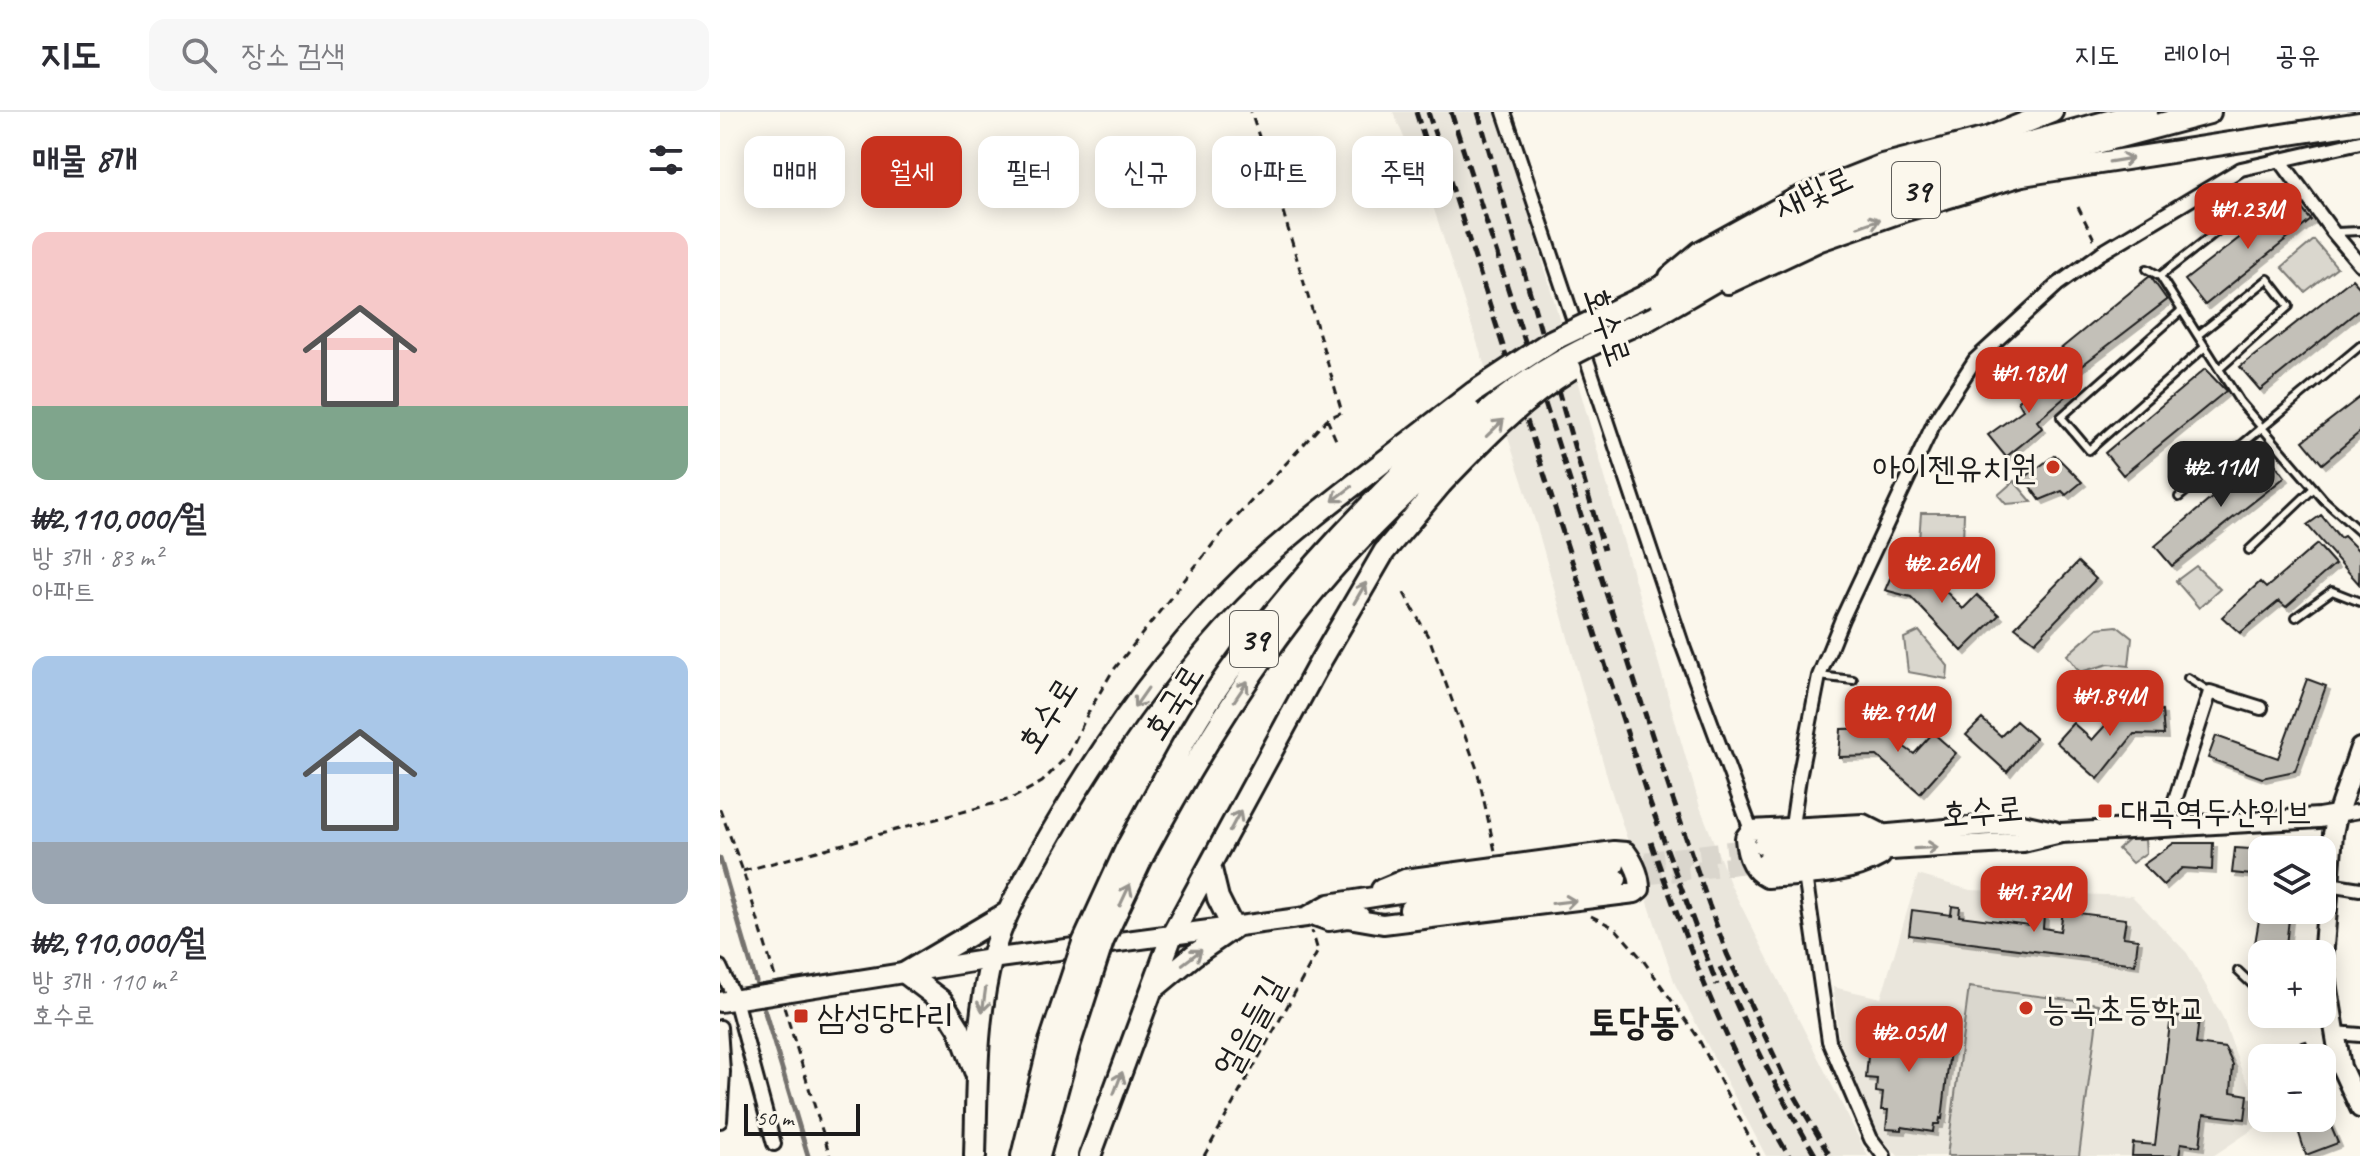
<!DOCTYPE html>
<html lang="ko">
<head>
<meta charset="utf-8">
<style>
  :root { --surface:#fff; --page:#f7f7f7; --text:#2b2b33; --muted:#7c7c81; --line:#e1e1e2; --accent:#c8321e }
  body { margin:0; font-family:Caveat,"Poor Story",sans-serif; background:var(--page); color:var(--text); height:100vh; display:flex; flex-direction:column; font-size:30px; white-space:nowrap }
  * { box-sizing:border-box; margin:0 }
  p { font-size:26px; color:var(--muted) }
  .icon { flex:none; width:44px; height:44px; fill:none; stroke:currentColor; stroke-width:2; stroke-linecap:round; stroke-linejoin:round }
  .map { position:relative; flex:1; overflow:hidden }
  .side { display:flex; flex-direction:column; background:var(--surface); width:720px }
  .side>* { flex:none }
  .hud { position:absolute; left:24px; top:24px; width:760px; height:72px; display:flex; gap:16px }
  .controls { position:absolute; left:1528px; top:724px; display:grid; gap:16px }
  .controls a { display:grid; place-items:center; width:88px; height:88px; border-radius:16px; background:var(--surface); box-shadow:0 4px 20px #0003; font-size:40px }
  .scale { position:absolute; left:24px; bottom:20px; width:116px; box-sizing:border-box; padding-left:8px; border:4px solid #1c1c1c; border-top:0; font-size:22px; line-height:28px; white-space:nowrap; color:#1c1c1c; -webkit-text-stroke:6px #fbf7ec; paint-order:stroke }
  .price { position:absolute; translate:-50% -68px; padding:0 18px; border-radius:16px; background:var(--accent); color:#fff; font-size:26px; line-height:52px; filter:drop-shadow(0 2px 4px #0008) }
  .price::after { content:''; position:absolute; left:50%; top:48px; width:24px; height:18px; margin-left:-12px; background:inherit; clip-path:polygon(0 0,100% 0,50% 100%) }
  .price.current { background:#222; color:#fff }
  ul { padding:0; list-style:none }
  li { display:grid; align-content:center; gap:16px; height:424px; padding:0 32px }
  li span { display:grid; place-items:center; height:248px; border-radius:16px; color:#555 }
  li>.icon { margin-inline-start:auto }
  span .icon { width:144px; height:144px; fill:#fffc; stroke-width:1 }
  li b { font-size:34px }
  h2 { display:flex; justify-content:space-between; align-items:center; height:96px; padding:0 32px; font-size:34px }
  .chip { padding:0 28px; border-radius:16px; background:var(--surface); box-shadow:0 4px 20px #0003; font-size:28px; line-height:72px }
  .chip.current { background:var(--accent); color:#fff }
  header { display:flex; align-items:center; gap:48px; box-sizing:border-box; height:112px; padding:0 40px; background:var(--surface); border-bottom:2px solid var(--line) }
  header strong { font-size:38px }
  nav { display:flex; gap:44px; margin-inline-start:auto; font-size:28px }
  .search { width:560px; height:72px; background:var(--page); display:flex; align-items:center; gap:20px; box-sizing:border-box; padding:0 28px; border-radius:16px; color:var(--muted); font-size:30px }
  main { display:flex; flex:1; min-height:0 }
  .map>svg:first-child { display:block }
  .built { fill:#eae6dc }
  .green { fill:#dad7ce; stroke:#7b7a75; stroke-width:2 }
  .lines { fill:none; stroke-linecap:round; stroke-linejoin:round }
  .stream { stroke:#74726e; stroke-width:5 }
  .building { fill:#c3c0b8; stroke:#1c1c1c; stroke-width:2; filter:url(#shadow) }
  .secondary-tunnel { stroke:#dad6cd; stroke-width:18; stroke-dasharray:18 9; stroke-linecap:butt }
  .lane-casing { stroke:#1c1c1c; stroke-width:12 }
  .street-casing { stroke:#1c1c1c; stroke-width:18 }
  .secondary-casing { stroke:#1c1c1c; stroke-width:24 }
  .primary-casing { stroke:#1c1c1c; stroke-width:26 }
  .highway-casing { stroke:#1c1c1c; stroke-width:28 }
  .path { stroke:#1c1c1c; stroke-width:3; stroke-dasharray:8 6; stroke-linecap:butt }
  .lane { stroke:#fbf7ec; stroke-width:6 }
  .street { stroke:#fbf7ec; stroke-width:12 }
  .secondary { stroke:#fbf7ec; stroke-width:18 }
  .primary { stroke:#fbf7ec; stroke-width:20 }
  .highway { stroke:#fbf7ec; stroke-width:22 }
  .rail { stroke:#1c1c1c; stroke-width:5; stroke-dasharray:12 6; stroke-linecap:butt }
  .primary-bridge-casing { stroke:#1c1c1c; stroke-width:26; stroke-linecap:butt }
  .primary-bridge { stroke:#fbf7ec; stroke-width:20 }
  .oneway { stroke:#97948e }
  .poi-dot { fill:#c8321e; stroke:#fbf7ec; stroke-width:3 }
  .labels { text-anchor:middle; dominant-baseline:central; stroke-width:6; stroke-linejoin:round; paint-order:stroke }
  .shield { fill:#fbf7ec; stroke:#5f5e5a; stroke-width:2 }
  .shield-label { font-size:32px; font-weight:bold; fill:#1c1c1c }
  .street-label { font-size:34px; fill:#1c1c1c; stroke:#fbf7ec }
  .poi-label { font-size:34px; fill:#1c1c1c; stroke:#fbf7ec; text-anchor:start }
  .quarter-label { font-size:38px; font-weight:bold; fill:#1c1c1c; stroke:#fbf7ec }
</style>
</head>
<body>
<header>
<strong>지도</strong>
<div class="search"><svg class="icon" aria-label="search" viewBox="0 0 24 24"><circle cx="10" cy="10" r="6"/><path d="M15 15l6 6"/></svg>장소 검색</div>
<nav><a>지도</a><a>레이어</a><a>공유</a></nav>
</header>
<main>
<section class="side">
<h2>매물 8개<svg class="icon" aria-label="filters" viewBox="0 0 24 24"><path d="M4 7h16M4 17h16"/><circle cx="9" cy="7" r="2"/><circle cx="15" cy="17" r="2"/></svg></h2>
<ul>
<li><span style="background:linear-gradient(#f6c9c9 70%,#7fa58c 0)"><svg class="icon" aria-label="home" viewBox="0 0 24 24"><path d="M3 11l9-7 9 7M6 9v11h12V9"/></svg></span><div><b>₩2,110,000/월</b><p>방 3개 · 83 m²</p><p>아파트</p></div></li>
<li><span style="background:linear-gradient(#a9c7e8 75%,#9aa5b1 0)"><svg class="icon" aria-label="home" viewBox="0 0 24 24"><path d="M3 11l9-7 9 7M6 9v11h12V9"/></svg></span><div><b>₩2,910,000/월</b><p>방 3개 · 110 m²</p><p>호수로</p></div></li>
</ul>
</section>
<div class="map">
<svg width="1640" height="1044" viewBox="0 0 1640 1044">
  <defs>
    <filter id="shadow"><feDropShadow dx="4" dy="4" stdDeviation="0" flood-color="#0004"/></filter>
  </defs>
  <rect width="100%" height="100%" fill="#fbf7ec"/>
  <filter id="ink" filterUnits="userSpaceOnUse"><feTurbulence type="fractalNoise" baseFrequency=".0125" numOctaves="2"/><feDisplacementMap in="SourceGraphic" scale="16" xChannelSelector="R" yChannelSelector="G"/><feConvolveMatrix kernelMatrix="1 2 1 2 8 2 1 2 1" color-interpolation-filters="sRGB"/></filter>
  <g filter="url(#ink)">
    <path class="built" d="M673 0H782L802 77 980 695 1011 774 1148 1044H1046L955 872 890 675 817 415 710 85Z
      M1198 763 1250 778 1412 784 1467 841 1486 874 1503 906 1522 960 1536 984 1535 1016 1493 1044H1178L1158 1022 1119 927 1113 875 1161 886Z"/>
    <path class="green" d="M1594 128 1617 155 1585 180 1562 155Z
      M1294 369 1312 390 1286 392 1278 383Z
      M1201 401H1244L1243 430 1199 429Z
      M1476 454 1500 477 1479 496 1456 469Z
      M1397 514 1412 526 1409 554 1389 552 1360 560 1347 543 1378 516Z
      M1199 519 1228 554 1227 567 1188 560 1184 526Z
      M1408 728H1425L1426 741 1412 751 1398 737Z
      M1249 875 1379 892 1359 1044H1227Z"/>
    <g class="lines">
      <path class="stream" d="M0 747 36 870
        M44 897 88 1044"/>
    </g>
    <path class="building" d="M1572 85 1591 108 1485 193 1465 168Z
      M1430 164 1447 188 1352 261 1333 243Z
      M1632 167 1640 176V197L1540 278 1520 255Z
      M1485 257 1506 279 1403 363 1385 341Z
      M1329 260 1350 281 1317 309 1322 316 1286 345 1268 323 1303 298 1298 289Z
      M1640 285V320L1602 352 1583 329Z
      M1546 340 1565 365 1452 454 1435 434Z
      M1335 343 1362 370 1346 383 1342 379 1320 388 1304 366Z
      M1601 403 1620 426 1624 424 1640 440 1639 472 1587 413Z
      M1597 432 1615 452 1566 495 1559 489 1520 521 1502 505 1540 470 1546 476Z
      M1177 450 1207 460 1243 497 1257 483 1279 503 1242 539 1191 485 1165 478Z
      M1358 450 1376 467 1315 530 1295 515Z
      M1587 567 1606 574 1575 659 1542 666 1488 646 1496 624 1558 646Z
      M1402 595 1442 599 1444 623 1414 622 1378 667 1336 630 1353 611 1372 628Z
      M1262 607 1281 624 1296 609 1315 626 1287 660 1246 623Z
      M1158 616 1194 642 1213 621 1236 641 1200 681 1157 644 1119 645 1121 617Z
      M1454 731H1493L1492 758 1462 756 1443 773 1423 753Z
      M1515 736 1546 738H1542V764L1512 761Z
      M1542 790V798H1570L1565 842H1542V864L1530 861Z
      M1232 794 1240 795 1239 804 1309 813 1311 801 1324 803 1323 816 1340 819 1343 799 1406 807 1403 825 1418 827 1415 852 1189 823 1192 798 1231 803Z
      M1451 904 1479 907 1476 932 1505 936 1513 953 1511 980 1528 983 1525 1007 1484 1002 1480 1034 1461 1031 1459 1044H1412L1413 1031 1435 1033Z
      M1151 911 1225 918 1224 931 1228 932 1230 938 1222 1007 1220 1006 1219 1012H1214L1213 1020 1182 1015V1018L1166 1017 1168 998H1161L1163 981 1156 980 1157 967 1146 966Z
      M1586 929 1591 946H1556L1554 938Z
      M1604 998 1618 1031 1586 1043 1576 1012 1588 1006H1602Z"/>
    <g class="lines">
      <path class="secondary-tunnel" d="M899 752 1040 734
        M897 767 1045 750"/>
      <g class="lane-casing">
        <path id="lane" d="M1616 120 1640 119
          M1427 157 1440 164 1528 95
          M1440 164 1520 290 1604 388 1640 420
          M1462 198 1341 305 1369 338 1485 235
          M1478 223 1548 167 1569 194 1499 257
          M1459 385 1640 234
          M1529 438 1594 376
          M1576 505 1612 479 1640 490
          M1099 564 1133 568
          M1468 566 1490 580
          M1518 859 1537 877 1542 879"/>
      </g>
      <g class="street-casing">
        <path id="street" d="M784 0 962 532 1031 718
          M1560 48 1613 120 1640 152
          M1617 703 1640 699
          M1447 713 1490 580 1541 596
          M1072 714 1079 666 1099 564 1122 507 1215 309 1255 248 1337 173 1381 141 1521 57 1640 30
          M1085 763 1109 929 1151 1027 1164 1044
          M1609 772 1640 777
          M0 855 15 887 54 1032
          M0 915 3 960 0 1009
          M1615 921 1640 923"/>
      </g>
      <g class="secondary-casing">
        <path id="secondary" d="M1640 636 1617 703 1613 722 1603 847 1621 955 1640 996
          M1043 733 1260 714 1302 712 1334 719
          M1161 744C1128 763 1084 763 1047 766 1031 758 1026 742 1025 726L1031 718 1143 712 1165 723
          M1045 750 1171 738 1303 730 1341 721 1599 706 1617 703
          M689 797 897 767
          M592 803 609 809 640 804
          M628 806 663 812 915 781 920 777C920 763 915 752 906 740L894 739 685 767 661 777
          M0 890 271 847 586 805 609 792 750 770 895 753"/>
      </g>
      <g class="primary-casing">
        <path id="primary" d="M950 165 980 140 1076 87 1162 53 1267 26 1332 0
          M1008 171 1100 128 1186 98 1302 63 1640 11
          M407 735C439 677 469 615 508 561 564 483 628 413 697 346
          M424 742C471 654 523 568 585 490 623 442 667 400 711 357
          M433 877 474 843 513 816 498 786 490 753
          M255 959 239 916 222 889 185 861 285 802
          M255 1044C257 979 255 909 272 845 284 799 309 761 332 720 386 627 451 535 529 460 578 415 631 375 684 334
          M302 1044 330 930
          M319 1044 349 934
          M370 1044 452 823 600 550 664 440 721 372"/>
      </g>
      <g class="highway-casing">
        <path id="highway" d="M927 183 1083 100 1159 72 1426 0
          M924 209 1076 121 1156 89 1489 0"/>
      </g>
      <path class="path" d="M1358 95 1376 131
        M607 307 616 328
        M684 481 710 528 757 657 775 739
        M0 697 23 759 55 865
        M23 759 291 687 322 670 348 643 369 599 392 560 500 423 607 307 622 300 559 86 531 0
        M871 804 895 816 923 848 977 924 1039 1044
        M64 895 110 1044
        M484 1044 598 839 592 819"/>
      <use href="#lane" class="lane"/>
      <use href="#street" class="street"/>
      <use href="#secondary" class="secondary"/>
      <use href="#primary" class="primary"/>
      <use href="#highway" class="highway"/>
      <path class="rail" d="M696 0 721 79
        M708 0 927 683 997 873
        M731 0 950 679 989 793 1007 842 1065 967 1110 1044
        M758 0 884 438
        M931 730C969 838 1010 945 1069 1044
        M1000 855C1028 920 1059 983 1096 1044"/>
      <g class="primary-bridge-casing">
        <path id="primary-bridge" d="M684 334 754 280 831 229 927 183
          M697 346 750 299
          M711 357C730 338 748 317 768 299 815 259 868 233 924 209
          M721 372C762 329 800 289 851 257
          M330 930 363 831 407 735
          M349 934 383 829 424 742"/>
      </g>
      <use href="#primary-bridge" class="primary-bridge"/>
    </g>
    <defs><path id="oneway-shaft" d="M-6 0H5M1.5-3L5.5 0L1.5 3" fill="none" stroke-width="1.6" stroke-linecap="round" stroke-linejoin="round" transform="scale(2)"/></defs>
    <g class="oneway">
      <use href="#oneway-shaft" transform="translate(1401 48) rotate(-9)"/>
      <use href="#oneway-shaft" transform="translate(1149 111) rotate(-19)"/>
      <use href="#oneway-shaft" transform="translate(775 316) rotate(-44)"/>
      <use href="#oneway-shaft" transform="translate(622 382) rotate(143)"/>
      <use href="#oneway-shaft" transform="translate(640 481) rotate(-60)"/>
      <use href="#oneway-shaft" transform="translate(521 579) rotate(-56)"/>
      <use href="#oneway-shaft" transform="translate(421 586) rotate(125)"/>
      <use href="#oneway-shaft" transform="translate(515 709) rotate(-62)"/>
      <use href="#oneway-shaft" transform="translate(1206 736) rotate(-3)"/>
      <use href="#oneway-shaft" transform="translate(405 783) rotate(-65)"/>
      <use href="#oneway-shaft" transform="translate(844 790) rotate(-7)"/>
      <use href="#oneway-shaft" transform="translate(472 845) rotate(-37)"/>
      <use href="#oneway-shaft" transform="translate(264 888) rotate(98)"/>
      <use href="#oneway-shaft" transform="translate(398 971) rotate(-69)"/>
    </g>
  </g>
  <g class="poi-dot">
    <circle cx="1333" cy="355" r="8"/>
    <rect x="1377" y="691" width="16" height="16" rx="4"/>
    <circle cx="1306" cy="896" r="8"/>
    <rect x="73" y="896" width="16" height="16" rx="4"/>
  </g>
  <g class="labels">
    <g class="shield">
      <rect x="1172" y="50" width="48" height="56" rx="6"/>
      <rect x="510" y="499" width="48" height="56" rx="6"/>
    </g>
    <g class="shield-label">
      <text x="1196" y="78">39</text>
      <text x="534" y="527">39</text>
    </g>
    <g class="street-label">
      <text transform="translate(1093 80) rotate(-24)">새빛로</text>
      <text transform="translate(888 214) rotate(71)">호수로</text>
      <text transform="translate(453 590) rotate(-58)">호국로</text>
      <text transform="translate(327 603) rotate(-58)">호수로</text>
      <text transform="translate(1262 699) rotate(-5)">호수로</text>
      <text transform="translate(529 914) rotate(-61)">얼음들길</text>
    </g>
    <g class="poi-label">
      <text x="1317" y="355" text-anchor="end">아이젠유치원</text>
      <text x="1401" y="699">대곡역두산위브</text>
      <text x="1322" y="896">능곡초등학교</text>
      <text x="97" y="904">삼성당다리</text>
    </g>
    <g class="quarter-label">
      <text x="914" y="909">토당동</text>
    </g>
  </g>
</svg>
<div class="controls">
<a><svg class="icon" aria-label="layers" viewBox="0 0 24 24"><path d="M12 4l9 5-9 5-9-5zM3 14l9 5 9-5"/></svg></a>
<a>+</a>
<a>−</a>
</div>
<div class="scale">50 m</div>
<b class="price" style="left:1528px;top:139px">₩1.23M</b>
<b class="price" style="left:1309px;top:303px">₩1.18M</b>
<b class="price current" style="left:1501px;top:397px">₩2.11M</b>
<b class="price" style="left:1222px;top:493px">₩2.26M</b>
<b class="price" style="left:1390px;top:626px">₩1.84M</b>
<b class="price" style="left:1178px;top:642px">₩2.91M</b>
<b class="price" style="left:1314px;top:822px">₩1.72M</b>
<b class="price" style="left:1189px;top:962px">₩2.05M</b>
<div class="hud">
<a class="chip">매매</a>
<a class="chip current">월세</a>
<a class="chip">필터</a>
<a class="chip">신규</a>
<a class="chip">아파트</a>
<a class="chip">주택</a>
</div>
</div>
</main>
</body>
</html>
